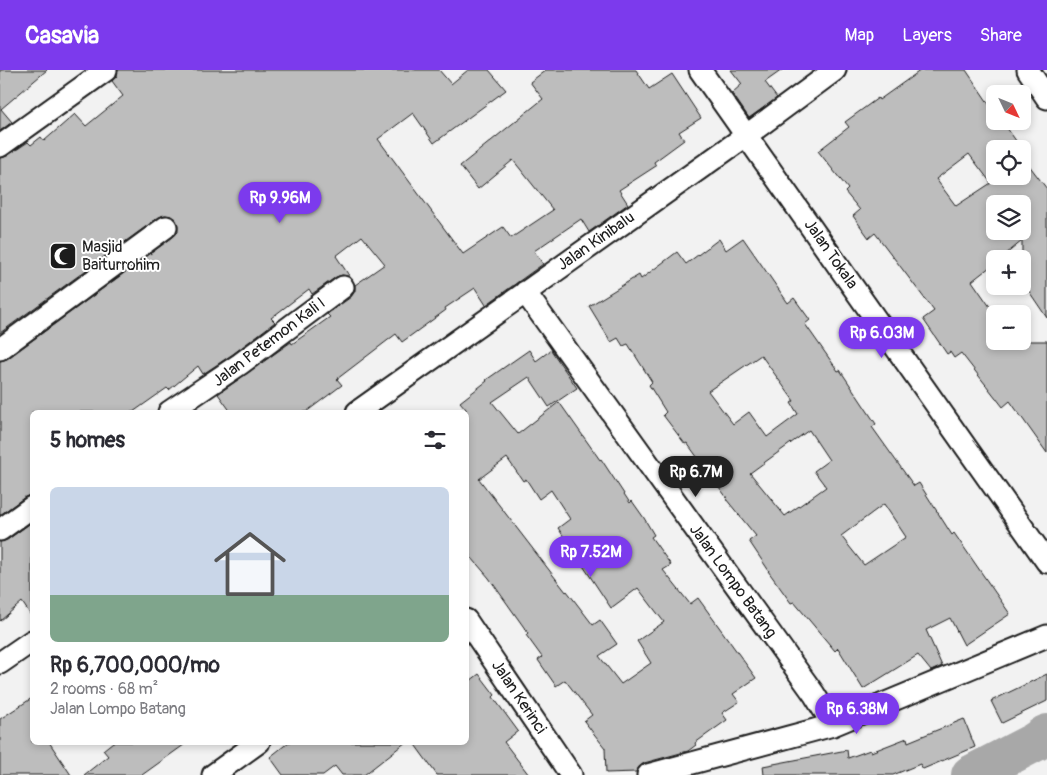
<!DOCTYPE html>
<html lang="en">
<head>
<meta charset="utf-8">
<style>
  :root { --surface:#fff; --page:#f2f2f3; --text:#2b2b33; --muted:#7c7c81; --line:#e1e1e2; --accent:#7c3aed }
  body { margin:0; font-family:Pangolin,sans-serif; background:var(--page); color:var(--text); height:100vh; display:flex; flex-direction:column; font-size:19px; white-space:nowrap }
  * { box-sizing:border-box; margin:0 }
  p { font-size:16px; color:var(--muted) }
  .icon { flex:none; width:28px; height:28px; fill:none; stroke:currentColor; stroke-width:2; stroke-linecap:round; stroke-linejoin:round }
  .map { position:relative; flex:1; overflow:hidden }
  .side { position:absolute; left:30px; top:340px; width:439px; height:335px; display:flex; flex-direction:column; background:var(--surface); border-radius:8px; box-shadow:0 2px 8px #0003 }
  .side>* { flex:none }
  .needle { width:32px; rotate:133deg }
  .tools { position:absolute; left:986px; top:15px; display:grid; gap:10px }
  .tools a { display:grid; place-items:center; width:45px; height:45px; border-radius:8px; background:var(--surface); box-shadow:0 2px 8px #0003; font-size:25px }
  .price { position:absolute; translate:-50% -42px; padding:0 11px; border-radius:18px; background:var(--accent); color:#fff; font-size:16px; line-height:32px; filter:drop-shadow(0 1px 2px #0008) }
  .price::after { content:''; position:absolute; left:50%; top:30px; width:15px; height:11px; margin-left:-8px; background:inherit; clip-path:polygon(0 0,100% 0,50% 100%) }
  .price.active { background:#222; color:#fff }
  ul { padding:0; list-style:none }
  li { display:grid; align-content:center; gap:10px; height:265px; padding:0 20px }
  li+li { border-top:1px solid var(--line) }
  li span { display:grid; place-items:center; height:155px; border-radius:8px; color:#555 }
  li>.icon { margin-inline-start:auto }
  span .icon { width:90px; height:90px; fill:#fffc; stroke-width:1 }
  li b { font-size:21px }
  h2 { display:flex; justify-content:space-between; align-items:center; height:60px; padding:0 20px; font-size:21px }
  header { display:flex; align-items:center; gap:30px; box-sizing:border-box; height:70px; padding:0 25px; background:var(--accent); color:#fff }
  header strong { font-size:24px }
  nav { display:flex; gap:28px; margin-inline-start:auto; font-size:18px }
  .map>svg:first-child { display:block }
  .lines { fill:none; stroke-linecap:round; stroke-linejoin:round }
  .river { stroke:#a8a8a8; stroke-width:40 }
  .building { fill:#bdbdbd; stroke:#1c1c1c; fill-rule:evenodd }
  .street-casing { stroke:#1c1c1c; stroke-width:25 }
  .street { stroke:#fff; stroke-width:21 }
  .labels { text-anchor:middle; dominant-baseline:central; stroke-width:4; stroke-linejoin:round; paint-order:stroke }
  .street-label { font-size:16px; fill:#1c1c1c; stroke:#fff }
  .poi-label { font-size:16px; fill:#1c1c1c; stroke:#fff; text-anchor:start }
</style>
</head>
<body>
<header>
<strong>Casavia</strong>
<nav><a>Map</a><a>Layers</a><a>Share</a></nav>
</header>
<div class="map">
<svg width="1047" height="705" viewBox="0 0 1047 705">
  <rect width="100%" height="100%" fill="#f2f2f2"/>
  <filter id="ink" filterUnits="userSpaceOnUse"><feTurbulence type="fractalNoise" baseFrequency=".02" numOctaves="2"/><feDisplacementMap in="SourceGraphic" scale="10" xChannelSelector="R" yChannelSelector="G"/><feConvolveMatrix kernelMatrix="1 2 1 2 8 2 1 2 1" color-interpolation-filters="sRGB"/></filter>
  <g filter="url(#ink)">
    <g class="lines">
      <path class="river" d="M971 705 1035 672 1047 664"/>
    </g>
    <path class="building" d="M0 0H47L1 39 12 52 0 61Z
      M118 0H439L451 14 468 0H489L506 20 434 73 413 43 378 69 463 184 503 157 511 168 553 140 513 90 478 119 460 96 543 29 530 12 546 0H636L649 19 672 4 701 48 679 62 684 70 654 92 656 96 619 120 628 134 589 162 581 149 534 181 543 194 486 235 475 218 445 238 446 240 402 272 396 264 337 309 342 315 306 342H231L218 324 291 272 292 274 330 247 327 244 351 227 355 221V215L385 194 362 166 336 186 350 207 342 205 336 207 312 224 309 219 271 248 275 252 233 284 203 304 198 296 169 320 167 318 133 342H32V425L25 427 0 445V291L7 289 173 167 178 162V155L176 150 171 146 165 145 159 147 0 263V88L7 86 28 72 31 75 41 67 44 71 75 44 86 56 123 26 112 11 117 6Z
      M731 0H782L765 12 777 28 749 48 732 23 742 14Z
      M921 0H966L995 43V51H1002L1019 75 1016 77 1017 79H995V106H1022V86L1047 119V248L1022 211V171L1000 189H995V193L972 211 995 244V271H1047V383L1010 331 1003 337 961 283 954 288 950 282 947 284 923 249 934 241 875 163 869 168 853 146 860 140 845 122 848 119 818 81 849 57 845 52 878 28 879 30ZM969 84 991 113 956 136 936 109ZM995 134H1022V161H995Z
      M743 168 788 233 794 228 810 250 805 254 838 301 840 300 876 354 872 357 914 416 919 413 952 465 954 463 1010 544 964 575 950 548 926 560 942 596 931 601 918 585 863 619 838 578 835 581 794 532 791 533 768 501H769L749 471 756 466 726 429 727 428 687 373 685 374 663 345 666 342 649 315 652 312 628 274 623 276 618 268 611 272 589 236 639 205 641 209 677 182 686 194 719 169 726 180ZM761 285 794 331 791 333 798 344 767 367 749 342 733 354 708 321ZM809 360 829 390 814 401 826 417 785 446 750 403ZM884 434 906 467 864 495 841 466Z
      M529 280 536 291 551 280 577 318 549 337 529 307 492 332 518 364 559 332 600 390 601 389 630 433 632 431 644 448 654 465 651 467 671 495 663 500 690 534 698 528 756 608 733 624 739 632 722 643 727 650 695 673 696 675 688 681 644 693 639 697 636 702 606 703 605 678 584 651 592 645 565 610 556 616 538 590 542 587 526 565 528 563 489 508 466 481V339L460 332 487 311 486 310ZM507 388 523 411 526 409 539 429 551 420 570 449 558 458 611 538 638 518 664 552 637 571 651 593 621 614 599 586 617 574 600 550 593 555 567 521 566 522 479 409Z
      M32 452V547L22 532 0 551V472L7 470Z
      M479 604 495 625 493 627 518 661 504 672 529 705H437L413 672H466V614Z
      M1047 604V631L1002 653 991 631Z
      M32 628V672H49L71 705H0V649Z
      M964 649 975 677 923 699 920 694 893 705H764L763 696 847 680 848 688 870 680 871 682 907 668 908 672Z
      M113 672H188L142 705H84L108 686 103 680Z
      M289 672H406L364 705H342L335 696 323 705H283L270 687Z"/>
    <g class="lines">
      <g class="street-casing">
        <path id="street" d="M700 0 1047 492
          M1028 0 1047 28
          M0 76 106 0
          M525 222 814 624 833 655
          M0 279 166 157
          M169 342 240 294 343 217
          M357 342 747 65 835 0
          M0 460 32 437
          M466 550 571 705
          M0 593 32 571
          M213 705 259 672
          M648 705 833 655 1047 566"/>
      </g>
      <use href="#street" class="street"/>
    </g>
  </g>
  <defs>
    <g id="mosque-square" transform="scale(1.4375)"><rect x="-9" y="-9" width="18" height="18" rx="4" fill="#1c1c1c" stroke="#fff"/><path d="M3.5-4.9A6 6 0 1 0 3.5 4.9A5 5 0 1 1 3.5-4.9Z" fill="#fff"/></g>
  </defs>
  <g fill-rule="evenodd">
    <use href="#mosque-square" x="63" y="186"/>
  </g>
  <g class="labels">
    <g class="street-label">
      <text transform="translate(596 171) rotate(-35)">Jalan Kinibalu</text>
      <text transform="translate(831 184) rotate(55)">Jalan Tokala</text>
      <text transform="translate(269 272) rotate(-37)">Jalan Petemon Kali I</text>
      <text transform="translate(733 511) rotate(54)">Jalan Lompo Batang</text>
      <text transform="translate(519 627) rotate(56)">Jalan Kerinci</text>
    </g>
    <g class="poi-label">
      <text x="82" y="177">Masjid<tspan x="82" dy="18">Baiturrohim</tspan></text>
    </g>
  </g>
</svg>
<div class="tools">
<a><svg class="needle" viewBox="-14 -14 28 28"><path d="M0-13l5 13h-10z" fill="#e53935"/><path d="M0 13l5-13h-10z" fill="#7c7c81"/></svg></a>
<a><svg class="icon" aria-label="locate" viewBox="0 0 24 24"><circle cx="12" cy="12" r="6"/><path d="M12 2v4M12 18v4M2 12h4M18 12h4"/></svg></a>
<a><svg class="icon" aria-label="layers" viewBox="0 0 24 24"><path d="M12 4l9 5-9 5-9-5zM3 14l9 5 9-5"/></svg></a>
<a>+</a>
<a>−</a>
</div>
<b class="price" style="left:280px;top:154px">Rp 9.96M</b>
<b class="price" style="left:882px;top:289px">Rp 6.03M</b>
<b class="price active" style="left:696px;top:428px">Rp 6.7M</b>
<b class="price" style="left:591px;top:508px">Rp 7.52M</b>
<b class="price" style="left:857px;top:665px">Rp 6.38M</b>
<section class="side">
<h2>5 homes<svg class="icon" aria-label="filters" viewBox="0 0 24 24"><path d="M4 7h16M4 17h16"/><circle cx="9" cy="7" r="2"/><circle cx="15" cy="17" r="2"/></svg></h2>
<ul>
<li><span style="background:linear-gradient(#c9d6e8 70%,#7fa58c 0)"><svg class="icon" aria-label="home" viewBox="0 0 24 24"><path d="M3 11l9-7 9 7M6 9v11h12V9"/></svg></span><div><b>Rp 6,700,000/mo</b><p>2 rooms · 68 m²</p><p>Jalan Lompo Batang</p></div></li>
</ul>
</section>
</div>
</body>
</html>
